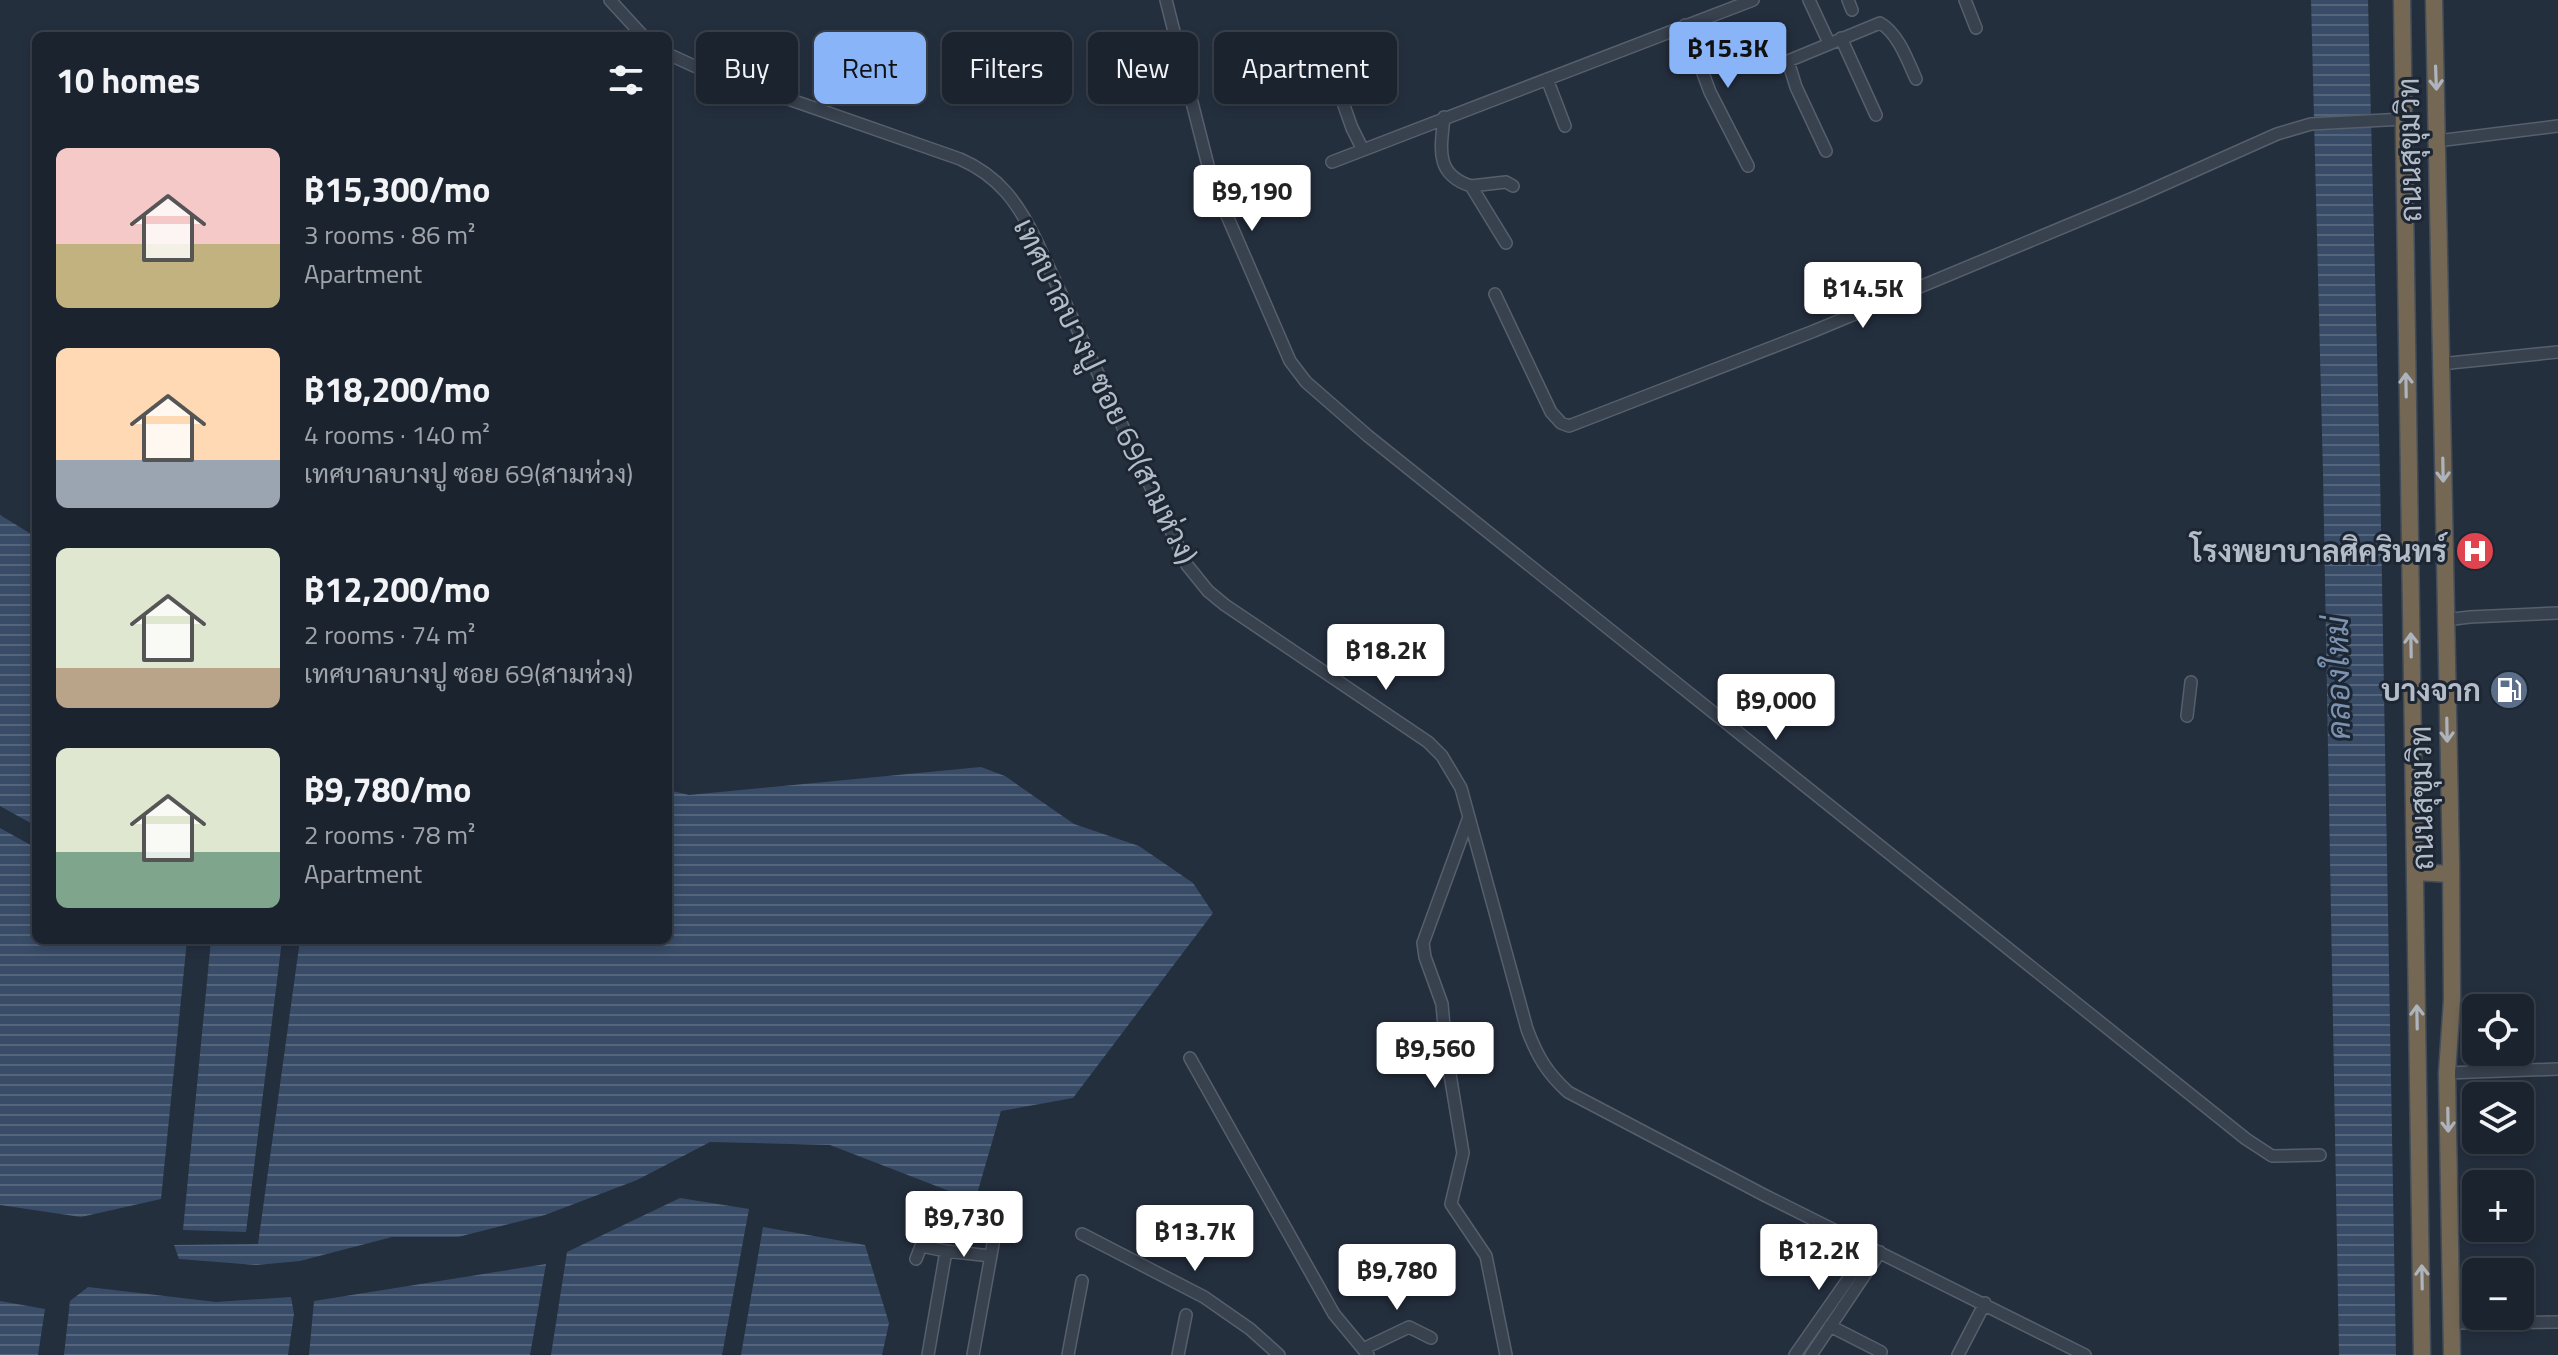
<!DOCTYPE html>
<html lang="en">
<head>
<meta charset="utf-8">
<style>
  :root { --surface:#1b232e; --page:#242b36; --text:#f1f3f6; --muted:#a0a4aa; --line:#39404a; --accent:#8ab4f8 }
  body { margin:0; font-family:"Titillium Web",Sarabun,sans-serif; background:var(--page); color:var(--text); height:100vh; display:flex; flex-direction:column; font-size:30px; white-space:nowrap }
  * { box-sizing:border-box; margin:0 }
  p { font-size:26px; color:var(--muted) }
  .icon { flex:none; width:44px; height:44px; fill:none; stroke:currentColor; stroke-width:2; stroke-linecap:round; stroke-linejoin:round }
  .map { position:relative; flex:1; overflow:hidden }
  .side { position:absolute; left:32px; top:32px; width:640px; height:912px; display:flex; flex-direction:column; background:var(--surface); border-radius:12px; box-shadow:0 4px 12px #0003,0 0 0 2px var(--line) }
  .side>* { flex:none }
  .banner { position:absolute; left:696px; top:32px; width:760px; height:72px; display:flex; gap:16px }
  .fabs { position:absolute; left:2462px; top:994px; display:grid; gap:16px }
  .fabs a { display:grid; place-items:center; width:72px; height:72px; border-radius:12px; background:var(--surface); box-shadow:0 4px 12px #0003,0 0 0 2px var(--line); font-size:40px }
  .price { position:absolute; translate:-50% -68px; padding:0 18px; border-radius:8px; background:#fff; color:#222; font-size:26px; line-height:52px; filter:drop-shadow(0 2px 4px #0008) }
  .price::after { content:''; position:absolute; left:50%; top:48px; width:24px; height:18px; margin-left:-12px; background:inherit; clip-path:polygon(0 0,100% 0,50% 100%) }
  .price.current { background:var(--accent); color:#111 }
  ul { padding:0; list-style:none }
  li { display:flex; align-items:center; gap:24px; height:200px; padding:0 24px }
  li span { display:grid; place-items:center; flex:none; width:224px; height:160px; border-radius:12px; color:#555 }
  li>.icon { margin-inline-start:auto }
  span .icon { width:96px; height:96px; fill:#fffc; stroke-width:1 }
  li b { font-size:34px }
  h2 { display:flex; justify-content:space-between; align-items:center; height:96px; padding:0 24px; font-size:34px }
  .pill { padding:0 28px; border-radius:12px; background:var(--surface); box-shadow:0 4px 12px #0003,0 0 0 2px var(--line); font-size:28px; line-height:72px }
  .pill.current { background:var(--accent); color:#111 }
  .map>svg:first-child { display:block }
  .water { fill:url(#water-rules) }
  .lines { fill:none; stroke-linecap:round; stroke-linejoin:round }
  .minor-casing { stroke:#565f6c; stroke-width:14 }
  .highway-casing { stroke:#434c59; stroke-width:19 }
  .minor { stroke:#38414e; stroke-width:11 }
  .highway { stroke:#746855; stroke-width:16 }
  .oneway { stroke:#aeb4bd }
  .labels { text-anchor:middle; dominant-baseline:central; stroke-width:6; stroke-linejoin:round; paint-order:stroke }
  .street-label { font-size:30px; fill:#b4bcc9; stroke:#1d2633 }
  .poi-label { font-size:30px; font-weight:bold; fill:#b4bcc9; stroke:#1d2633; text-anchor:end }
  .water-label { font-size:32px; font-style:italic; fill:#7c92b1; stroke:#1d2633 }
</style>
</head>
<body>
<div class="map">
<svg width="2558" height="1355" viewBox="0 0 2558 1355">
  <defs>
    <pattern id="water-rules" width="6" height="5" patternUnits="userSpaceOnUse" patternTransform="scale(2)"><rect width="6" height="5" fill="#394c67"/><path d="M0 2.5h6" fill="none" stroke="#53647b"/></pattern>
  </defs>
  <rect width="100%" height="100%" fill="#242f3e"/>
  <path class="water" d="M2311 0H2368L2380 472 2396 1355H2339L2323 473Z
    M0 515 36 537V826L0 806Z
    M981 767 1005 776 1074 824 1139 846 1193 883 1213 913 1073 1098 1001 1111 975 1201 830 1145 710 1142 637 1180 545 1215 458 1237H392L300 1261 256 1265 179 1259 174 1245 258 1244 300 940H668V790L689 795Z
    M0 828 36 848V940H187L161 1199 81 1217 0 1205Z
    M211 940H282L246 1232 183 1230Z
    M680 1198 749 1209 722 1355H551L567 1252Z
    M763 1227 865 1245 889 1323 882 1355H741Z
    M546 1264 530 1355H309L314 1301Z
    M88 1287 216 1302 291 1297 294 1314 288 1355H64L70 1301Z
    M0 1301 45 1309 38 1355H0Z"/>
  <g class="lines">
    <g class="minor-casing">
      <path id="minor" d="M610 0 643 36
        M1166 0 1212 181 1290 361 1306 382 1368 436 2246 1139 2272 1156 2320 1155
        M1809 0 1829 43
        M1848 0 1852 10
        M1965 0 1976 28
        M1685 25 1710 92 1748 166
        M1841 38 1876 115
        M668 54 694 66 960 159C999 176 1018 203 1036 240L1187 565 1208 591 1225 605 1428 742 1442 756 1461 788 1527 1029C1537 1056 1547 1073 1568 1092L1764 1195 2085 1355
        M1547 79 1565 126
        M1322 97 1332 93 1341 97 1352 128 1363 150
        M1444 117C1441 148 1434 174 1471 186L1506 243
        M2437 141 2558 126
        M1826 151 1796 87 1788 61 1880 23C1898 33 1908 61 1916 79
        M1332 162 1753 0
        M1471 186 1506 182 1513 186
        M1495 294 1551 412 1561 423 1569 426 1814 331 2138 196 2277 134 2311 124 2404 119
        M2440 364 2558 352
        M2445 620 2470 617 2558 613
        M2187 716 2191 682
        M1469 817 1423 943 1425 957 1442 1004 1446 1050 1463 1153 1451 1204 1486 1256 1506 1355
        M1190 1058 1334 1314 1368 1355
        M2447 1073 2558 1069
        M1082 1234 1204 1297 1250 1329 1279 1355
        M946 1251 991 1256
        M916 1259 921 1246 946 1251 928 1355
        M2451 1323 2558 1322
        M1830 1326 1881 1352
        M1363 1349 1409 1327 1431 1338
        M973 1355 995 1233
        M1068 1355 1082 1281
        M1178 1355 1186 1315
        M1795 1355 1870 1248
        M1811 1355 1880 1252
        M1958 1355 1985 1303"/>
    </g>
    <g class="highway-casing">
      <path id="highway" d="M2402 0 2422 1355
        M2434 0 2451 865 2452 1000 2447 1073 2452 1355
        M2416 872 2451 874"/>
    </g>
    <use href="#minor" class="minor"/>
    <use href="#highway" class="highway"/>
  </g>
  <defs><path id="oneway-shaft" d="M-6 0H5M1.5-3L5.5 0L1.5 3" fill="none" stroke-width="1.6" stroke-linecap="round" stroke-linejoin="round" transform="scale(2)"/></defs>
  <g class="oneway">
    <use href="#oneway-shaft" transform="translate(2436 78) rotate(88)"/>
    <use href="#oneway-shaft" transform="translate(2406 385) rotate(-91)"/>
    <use href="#oneway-shaft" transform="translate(2443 470) rotate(89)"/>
    <use href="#oneway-shaft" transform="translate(2411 645) rotate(-91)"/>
    <use href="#oneway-shaft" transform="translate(2447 730) rotate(89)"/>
    <use href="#oneway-shaft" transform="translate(2417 1017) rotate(-91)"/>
    <use href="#oneway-shaft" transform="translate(2448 1120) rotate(89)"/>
    <use href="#oneway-shaft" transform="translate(2422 1277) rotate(-91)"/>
  </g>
  <defs>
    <g id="hospital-disc" transform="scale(2)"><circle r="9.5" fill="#e0444e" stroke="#1d2633"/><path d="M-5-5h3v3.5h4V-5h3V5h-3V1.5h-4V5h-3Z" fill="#fff"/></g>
    <g id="fuel-disc" transform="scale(2)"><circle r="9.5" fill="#5c6f8a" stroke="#1d2633"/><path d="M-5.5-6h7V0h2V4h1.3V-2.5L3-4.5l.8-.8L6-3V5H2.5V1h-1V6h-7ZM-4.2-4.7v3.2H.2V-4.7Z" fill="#fff"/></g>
  </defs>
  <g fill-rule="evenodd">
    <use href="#hospital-disc" x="2475" y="551"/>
    <use href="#fuel-disc" x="2509" y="690"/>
  </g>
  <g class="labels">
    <g class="street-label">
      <text transform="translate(2409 150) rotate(-91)">ถนนสุขุมวิท</text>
      <text transform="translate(1106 391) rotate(64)">เทศบาลบางปู ซอย 69(สามห่วง)</text>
      <text transform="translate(2421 798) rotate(-91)">ถนนสุขุมวิท</text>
    </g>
    <g class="poi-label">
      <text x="2447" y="551">โรงพยาบาลศิครินทร์</text>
      <text x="2481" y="690">บางจาก</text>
    </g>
    <g class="water-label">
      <text transform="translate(2337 678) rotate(-91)">คลองใหม่</text>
    </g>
  </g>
</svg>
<div class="fabs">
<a><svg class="icon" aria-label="locate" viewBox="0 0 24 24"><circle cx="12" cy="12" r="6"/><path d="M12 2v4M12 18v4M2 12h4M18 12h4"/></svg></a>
<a><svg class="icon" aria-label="layers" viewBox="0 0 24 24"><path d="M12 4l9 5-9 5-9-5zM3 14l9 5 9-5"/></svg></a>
<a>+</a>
<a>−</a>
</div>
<b class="price current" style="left:1728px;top:90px">฿15.3K</b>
<b class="price" style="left:1252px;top:233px">฿9,190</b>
<b class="price" style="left:1863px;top:330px">฿14.5K</b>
<b class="price" style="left:1386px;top:692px">฿18.2K</b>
<b class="price" style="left:1776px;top:742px">฿9,000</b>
<b class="price" style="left:1435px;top:1090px">฿9,560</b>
<b class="price" style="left:964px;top:1259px">฿9,730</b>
<b class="price" style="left:1195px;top:1273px">฿13.7K</b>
<b class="price" style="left:1819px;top:1292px">฿12.2K</b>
<b class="price" style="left:1397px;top:1312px">฿9,780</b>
<div class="banner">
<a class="pill">Buy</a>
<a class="pill current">Rent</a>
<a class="pill">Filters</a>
<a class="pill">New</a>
<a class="pill">Apartment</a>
</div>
<section class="side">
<h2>10 homes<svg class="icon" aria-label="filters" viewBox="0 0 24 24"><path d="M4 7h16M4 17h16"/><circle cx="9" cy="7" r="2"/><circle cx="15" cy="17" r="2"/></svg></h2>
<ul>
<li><span style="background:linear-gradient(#f6c9c9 60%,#c2b280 0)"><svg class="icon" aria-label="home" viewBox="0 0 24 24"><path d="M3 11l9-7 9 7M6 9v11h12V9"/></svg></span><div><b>฿15,300/mo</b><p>3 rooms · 86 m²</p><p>Apartment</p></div></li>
<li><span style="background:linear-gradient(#ffd9b3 70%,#9aa5b1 0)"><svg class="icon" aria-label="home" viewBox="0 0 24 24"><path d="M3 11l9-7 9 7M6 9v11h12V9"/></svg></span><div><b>฿18,200/mo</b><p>4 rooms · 140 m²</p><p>เทศบาลบางปู ซอย 69(สามห่วง)</p></div></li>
<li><span style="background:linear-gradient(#dfe7d0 75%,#b9a48a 0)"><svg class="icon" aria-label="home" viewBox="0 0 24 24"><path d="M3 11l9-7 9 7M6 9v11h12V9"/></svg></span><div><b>฿12,200/mo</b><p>2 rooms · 74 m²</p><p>เทศบาลบางปู ซอย 69(สามห่วง)</p></div></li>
<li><span style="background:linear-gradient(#dfe7d0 65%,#7fa58c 0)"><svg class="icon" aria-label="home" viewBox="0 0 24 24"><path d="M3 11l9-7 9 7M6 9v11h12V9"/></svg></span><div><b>฿9,780/mo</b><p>2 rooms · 78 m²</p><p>Apartment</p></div></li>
</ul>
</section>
</div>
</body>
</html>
